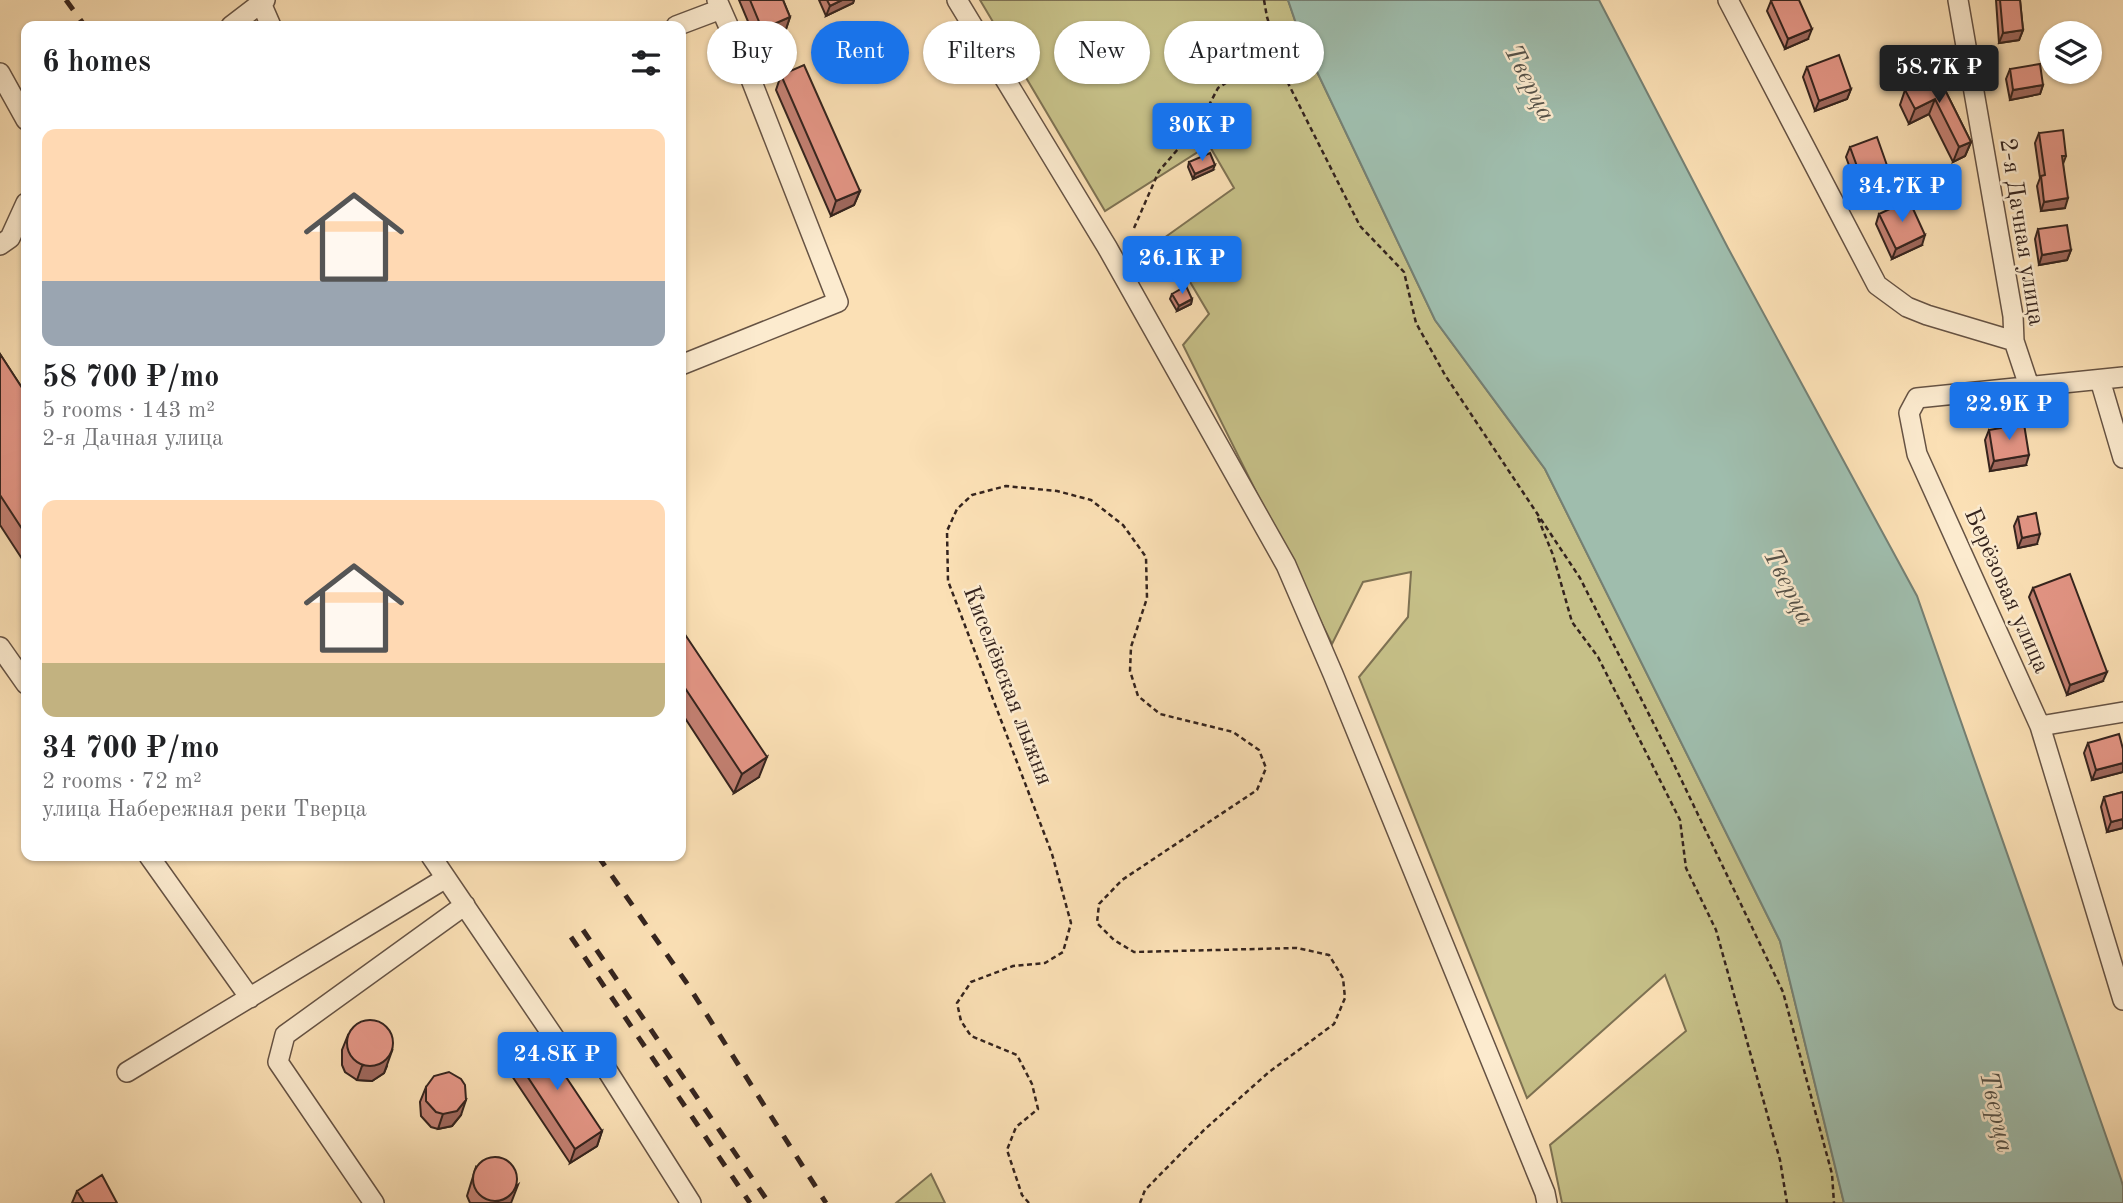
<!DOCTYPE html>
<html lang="en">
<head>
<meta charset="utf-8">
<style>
  :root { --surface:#fff; --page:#f6f6f6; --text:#202124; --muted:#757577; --accent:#1a73e8 }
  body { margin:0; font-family:"Old Standard TT",serif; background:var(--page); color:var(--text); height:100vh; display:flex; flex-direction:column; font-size:26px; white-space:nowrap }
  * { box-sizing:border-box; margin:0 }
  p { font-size:23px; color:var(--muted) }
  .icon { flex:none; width:38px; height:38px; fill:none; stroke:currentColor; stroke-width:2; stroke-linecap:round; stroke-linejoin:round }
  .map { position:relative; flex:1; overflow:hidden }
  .sheet { position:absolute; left:21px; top:21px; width:665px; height:840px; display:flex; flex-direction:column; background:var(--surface); border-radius:14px; box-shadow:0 2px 5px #0004 }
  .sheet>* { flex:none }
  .banner { position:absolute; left:707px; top:21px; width:665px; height:63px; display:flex; gap:14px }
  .buttons { position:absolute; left:2039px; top:21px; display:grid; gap:14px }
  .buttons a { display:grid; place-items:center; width:63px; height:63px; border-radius:50%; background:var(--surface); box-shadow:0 2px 5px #0004; font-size:35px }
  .price { position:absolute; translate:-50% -60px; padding:0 16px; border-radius:7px; background:var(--accent); color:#fff; font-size:23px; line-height:46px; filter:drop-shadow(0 2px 4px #0008) }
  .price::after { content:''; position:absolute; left:50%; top:42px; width:21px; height:16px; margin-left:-10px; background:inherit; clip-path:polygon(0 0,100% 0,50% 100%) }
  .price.current { background:#222; color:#fff }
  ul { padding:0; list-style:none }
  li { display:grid; align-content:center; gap:14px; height:371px; padding:0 21px }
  li span { display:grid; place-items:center; height:217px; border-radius:14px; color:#555 }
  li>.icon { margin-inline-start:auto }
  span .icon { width:126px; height:126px; fill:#fffc; stroke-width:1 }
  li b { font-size:30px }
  h2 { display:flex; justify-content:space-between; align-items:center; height:84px; padding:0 21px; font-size:30px }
  .chip { padding:0 24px; border-radius:32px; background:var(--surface); box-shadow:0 2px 5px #0004; font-size:24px; line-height:63px }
  .chip.current { background:var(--accent); color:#fff }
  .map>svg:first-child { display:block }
  .green { fill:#c6c088; stroke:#7e7253; stroke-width:2 }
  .water { fill:#9fbdad; stroke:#758074; stroke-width:2 }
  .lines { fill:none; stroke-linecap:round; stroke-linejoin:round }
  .minor-casing { stroke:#665344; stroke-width:22 }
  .path { stroke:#35241e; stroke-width:2.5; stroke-dasharray:5 3.5; stroke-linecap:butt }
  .minor { stroke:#fcebcf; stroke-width:19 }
  .rail { stroke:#35241e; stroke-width:5; stroke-dasharray:12 12; stroke-linecap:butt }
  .wall { fill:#c38072; stroke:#35241e; stroke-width:2 }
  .shaded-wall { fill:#9f685d; stroke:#35241e; stroke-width:2 }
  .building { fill:#e39585; stroke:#35241e; stroke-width:2 }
  .labels { text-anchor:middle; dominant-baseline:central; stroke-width:5; stroke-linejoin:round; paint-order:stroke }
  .street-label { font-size:24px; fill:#35241e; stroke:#fcebcf }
  .water-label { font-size:26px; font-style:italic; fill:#555249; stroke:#fcebcf }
</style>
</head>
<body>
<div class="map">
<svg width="2123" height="1203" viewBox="0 0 2123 1203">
  <rect width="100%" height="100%" fill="#fbe0b5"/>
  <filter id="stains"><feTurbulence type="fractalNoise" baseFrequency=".00286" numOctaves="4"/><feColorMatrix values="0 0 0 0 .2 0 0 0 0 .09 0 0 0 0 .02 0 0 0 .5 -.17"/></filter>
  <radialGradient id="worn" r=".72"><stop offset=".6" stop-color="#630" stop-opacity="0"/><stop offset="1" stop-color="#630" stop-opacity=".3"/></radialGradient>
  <path class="green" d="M980 0H1288L1301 38 1435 320 1545 469 1780 941 1844 1203H1562L1550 1145 1686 1031 1665 975 1527 1098 1359 677 1408 617 1411 572 1363 582 1332 644 1183 345 1209 314 1164 238 1234 188 1209 145 1105 211Z
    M931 1174 945 1203H896Z"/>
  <path class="water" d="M1288 0H1599L1728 248 1917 596 2121 1179 2123 1186V1203H1844L1780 941 1545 469 1435 320 1301 38Z"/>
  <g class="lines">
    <g class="minor-casing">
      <path id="minor" d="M957 0 1107 247 1286 565 1333 674 1545 1193 1547 1203
        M1728 0 1877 285 1907 307 1927 315 2014 341
        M1958 0 2013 316 2014 341 2029 386
        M261 3 271 26
        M231 26 265 0
        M676 26 721 9
        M0 73 26 120
        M0 245 10 238 26 203
        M681 365 838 302 743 59 717 0
        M2123 377 1917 398 1909 413 1917 454 2040 726 2123 712
        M2100 380 2123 458
        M0 647 26 684
        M2040 726 2123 1000
        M149 856 250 998
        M431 856 560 1046 605 1067 691 1203
        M127 1072 446 878
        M374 1203 278 1062 285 1035 465 905"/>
    </g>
    <path class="path" d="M1264 0 1267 17 1288 83 1360 226 1404 272 1416 323 1445 375 1580 578 1668 752 1783 992 1832 1174 1834 1203
      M1134 228 1159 171 1198 126 1218 88 1237 76 1273 35
      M1538 518 1553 555 1572 622 1598 657 1680 820 1686 868 1716 930 1780 1160 1787 1203
      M1029 1203 1022 1195 1007 1150 1016 1127 1038 1109 1032 1084 1017 1055 971 1036 961 1021 957 1003 971 982 1013 966 1045 963 1063 952 1071 923 1052 854 948 581 947 531 957 509 972 495 1006 486 1057 491 1091 500 1123 525 1146 557 1147 598 1131 647 1130 671 1138 696 1160 714 1233 732 1259 750 1266 768 1257 790 1122 880 1099 904 1097 923 1114 940 1134 952 1297 948 1329 955 1343 978 1345 998 1334 1024 1269 1072 1204 1130 1145 1190 1140 1203"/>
    <use href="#minor" class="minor"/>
    <path class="rail" d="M66 0 85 26
      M598 856 686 982 826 1203
      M583 930 769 1203
      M571 937 750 1203"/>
  </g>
  <path class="wall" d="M739 0H783L790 17 785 32 757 43Z
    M819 0H854L853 3 826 16Z
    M1996 0H2020L2023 30 2019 40 1999 43Z
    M1771 1 1808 39 1785 49 1767 11Z
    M1807 67 1851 89 1847 99 1815 111 1803 77Z
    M2010 69 2043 85 2040 94 2010 100 2006 79Z
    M1937 74 1971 142 1965 156 1953 162 1929 114 1909 124 1900 105 1905 90Z
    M781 75 860 191 854 205 831 216 776 90Z
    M2039 133 2066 156 2063 164 2065 208 2041 211 2037 186 2040 178 2035 143Z
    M1850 147 1889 171 1885 180 1858 190 1846 157Z
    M1189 162 1213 170 1193 179 1188 167Z
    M1879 214 1922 245 1892 259 1876 224Z
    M2038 229 2071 250 2067 260 2039 265 2035 239Z
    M1172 294 1192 299 1191 304 1177 311 1170 299Z
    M0 354 26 394V565L0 525Z
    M1989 430 2026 465 1990 471 1985 440Z
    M2018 517 2037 544 2018 548 2014 526Z
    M2033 588 2103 681 2067 695 2029 597Z
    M681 635 759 777 734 793 681 712Z
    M2088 743 2123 772 2092 780 2084 753Z
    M2123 792V828L2107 832 2101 807 2104 797Z
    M348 1035 387 1066 384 1073 372 1081 357 1080 345 1072 342 1065V1050Z
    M512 1053 602 1131 597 1146 570 1163 506 1067Z
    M426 1087 461 1115 452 1126 438 1129 431 1127 421 1116 420 1102Z
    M476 1167 511 1203H470L467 1196Z
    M77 1191 117 1203H72Z"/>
  <path class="shaded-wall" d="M842 0H854L853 3 826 16 830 6Z
    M790 17 785 32 757 43 762 29Z
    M1812 29 1808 39 1785 49 1788 39Z
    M2023 30 2019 40 1999 43 2003 33Z
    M2043 85 2040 94 2010 100 2013 90Z
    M1851 89 1847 99 1815 111 1819 101Z
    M1935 99 1929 114 1909 124 1915 109Z
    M1971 142 1965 156 1953 162 1959 147Z
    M1215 165 1213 170 1193 179 1195 174Z
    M1889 171 1885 180 1858 190 1862 180Z
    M860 191 854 205 831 216 836 201Z
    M2068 198 2065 208 2041 211 2044 202Z
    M1925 235 1922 245 1892 259 1896 249Z
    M2071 250 2067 260 2039 265 2042 255Z
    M1192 299 1191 304 1177 311 1179 306Z
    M2029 455 2026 465 1990 471 1994 461Z
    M2040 534 2037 544 2018 548 2022 538Z
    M2107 672 2103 681 2067 695 2070 685Z
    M767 757 759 777 734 793 742 774Z
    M2123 763V772L2092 780 2096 770Z
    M2123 819V828L2107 832 2111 822Z
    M392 1051 384 1073 372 1081 357 1080 362 1066Z
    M466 1100 461 1115 452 1126 438 1129 443 1114Z
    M602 1131 597 1146 570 1163 575 1149Z
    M518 1185 511 1203H497V1202Z"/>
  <path class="building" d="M750 0H783L790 17 762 29Z
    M827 0H842L830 6Z
    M1773 0H1799L1812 29 1788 39 1771 1Z
    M2000 0H2020L2023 30 2003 33Z
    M1839 55 1851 89 1819 101 1807 67Z
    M2040 64 2043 85 2013 90 2010 69Z
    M804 65 860 191 836 201 781 75Z
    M1937 74 1971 142 1959 147 1935 99 1915 109 1905 90Z
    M2063 130 2066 156H2062L2068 198 2044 202 2041 176 2045 175 2039 133Z
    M1877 137 1889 171 1862 180 1850 147Z
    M1210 153 1215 165 1195 174 1189 162Z
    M1909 200 1925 235 1896 249 1879 214Z
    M2067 225 2071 250 2042 255 2038 229Z
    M1186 286 1192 299 1179 306 1172 294Z
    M0 354 26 394V535L0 495Z
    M2024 424 2029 455 1994 461 1989 430Z
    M2036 513 2040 534 2022 538 2018 517Z
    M2070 574 2107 672 2070 685 2033 588Z
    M684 633 767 757 742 774 681 682V635Z
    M2119 734 2123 749V763L2096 770 2088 743Z
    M2123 792V819L2111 822 2104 797Z
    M347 1043a23 23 0 1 1 46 0a23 23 0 1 1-46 0Z
    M538 1035 602 1131 575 1149 512 1053Z
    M449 1072 461 1079 465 1085 466 1100 457 1111 443 1114 436 1112 426 1101V1087L434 1076Z
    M473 1179a22 22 0 1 1 44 0a22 22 0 1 1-44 0Z
    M102 1175 117 1203H84L77 1191Z"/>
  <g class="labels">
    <g class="street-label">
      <text transform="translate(2021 232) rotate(81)">2-я Дачная улица</text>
      <text transform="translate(2006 591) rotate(66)">Берёзовая улица</text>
      <text transform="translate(1007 686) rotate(69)">Киселёвская лыжня</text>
    </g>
    <g class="water-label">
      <text transform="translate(1529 83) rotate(63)">Тверца</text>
      <text transform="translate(1788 587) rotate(63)">Тверца</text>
      <text transform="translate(1996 1112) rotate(77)">Тверца</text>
    </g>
  </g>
  <rect width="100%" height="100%" filter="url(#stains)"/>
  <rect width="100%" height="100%" fill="url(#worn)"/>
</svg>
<div class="buttons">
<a><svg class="icon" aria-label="layers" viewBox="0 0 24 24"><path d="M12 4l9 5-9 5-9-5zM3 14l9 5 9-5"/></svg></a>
</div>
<b class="price current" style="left:1939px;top:105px">58.7K ₽</b>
<b class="price" style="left:1202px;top:163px">30K ₽</b>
<b class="price" style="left:1902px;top:224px">34.7K ₽</b>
<b class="price" style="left:1182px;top:296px">26.1K ₽</b>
<b class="price" style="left:2009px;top:442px">22.9K ₽</b>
<b class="price" style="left:557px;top:1092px">24.8K ₽</b>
<div class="banner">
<a class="chip">Buy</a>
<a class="chip current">Rent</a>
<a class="chip">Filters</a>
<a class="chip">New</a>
<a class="chip">Apartment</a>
</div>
<section class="sheet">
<h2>6 homes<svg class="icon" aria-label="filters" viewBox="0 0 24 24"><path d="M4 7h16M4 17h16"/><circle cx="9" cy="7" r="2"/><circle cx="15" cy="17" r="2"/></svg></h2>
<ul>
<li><span style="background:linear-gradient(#ffd9b3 70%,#9aa5b1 0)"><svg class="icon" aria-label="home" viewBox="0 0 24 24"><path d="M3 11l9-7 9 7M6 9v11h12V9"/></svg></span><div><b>58 700 ₽/mo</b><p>5 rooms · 143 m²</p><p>2-я Дачная улица</p></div></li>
<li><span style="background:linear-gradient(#ffd9b3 75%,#c2b280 0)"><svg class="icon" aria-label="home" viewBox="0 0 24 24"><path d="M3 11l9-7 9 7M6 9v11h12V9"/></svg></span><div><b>34 700 ₽/mo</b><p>2 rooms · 72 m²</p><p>улица Набережная реки Тверца</p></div></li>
</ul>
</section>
</div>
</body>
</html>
